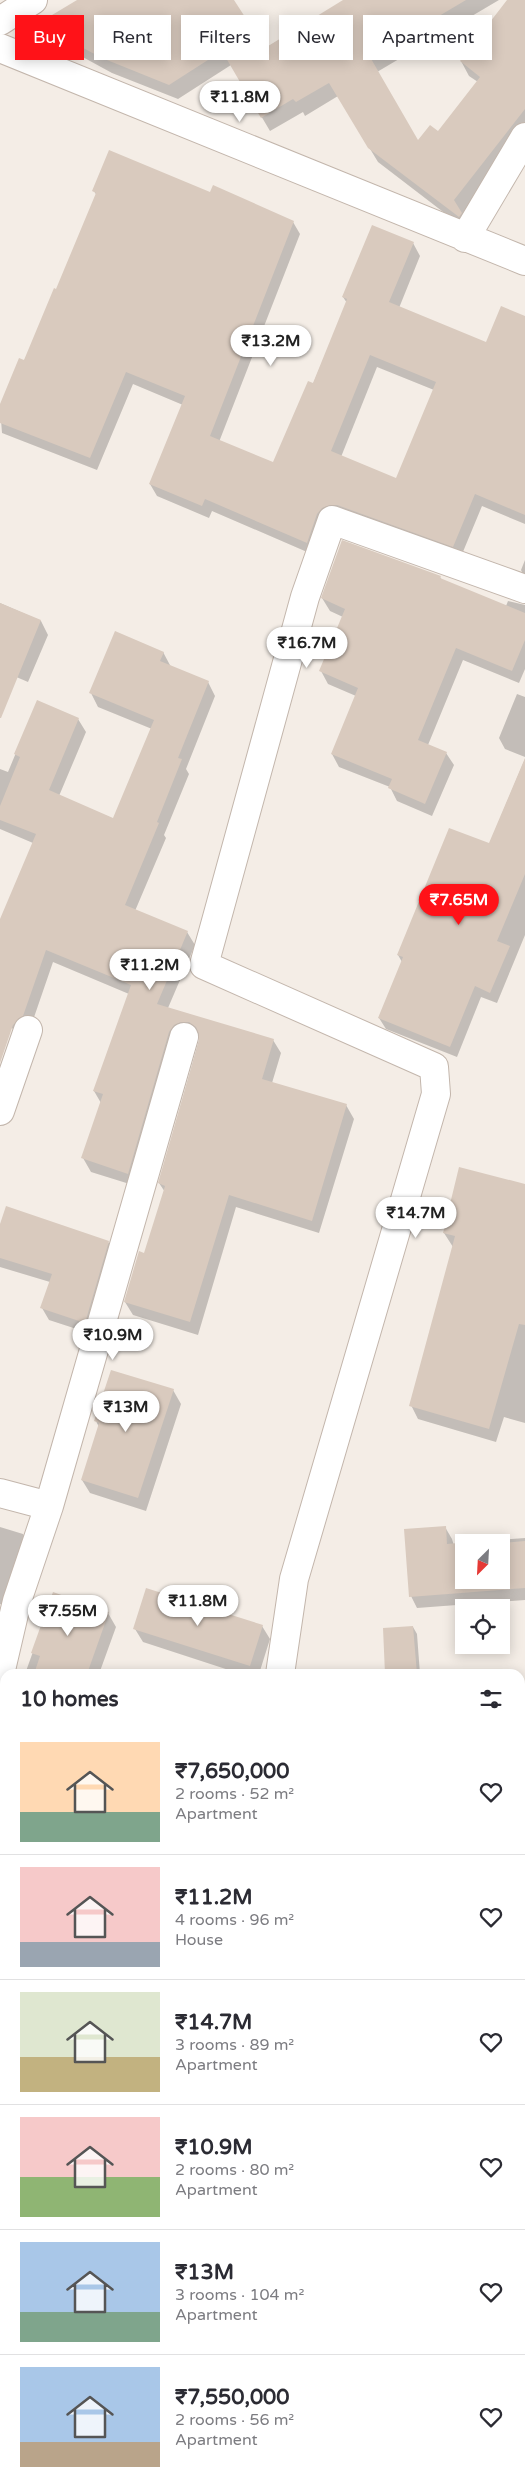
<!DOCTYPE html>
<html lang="en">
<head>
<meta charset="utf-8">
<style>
  :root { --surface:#fff; --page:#f2f2f3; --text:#2b2b33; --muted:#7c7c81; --line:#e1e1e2; --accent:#ff1218 }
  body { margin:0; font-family:"Varela Round",sans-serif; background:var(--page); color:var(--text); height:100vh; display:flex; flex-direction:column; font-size:19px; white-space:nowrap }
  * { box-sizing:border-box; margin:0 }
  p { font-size:16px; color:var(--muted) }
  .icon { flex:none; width:28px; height:28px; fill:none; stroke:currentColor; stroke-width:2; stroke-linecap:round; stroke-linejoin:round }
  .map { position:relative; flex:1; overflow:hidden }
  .panel { position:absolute; left:0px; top:1669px; width:525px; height:821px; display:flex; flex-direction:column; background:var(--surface); border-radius:15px 15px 0 0; box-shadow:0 2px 12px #0003 }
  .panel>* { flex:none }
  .guide { position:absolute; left:15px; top:15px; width:495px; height:45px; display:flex; gap:10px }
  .needle { width:32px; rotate:204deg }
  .buttons { position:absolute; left:455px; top:1534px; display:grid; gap:10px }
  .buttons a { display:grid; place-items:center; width:55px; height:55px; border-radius:0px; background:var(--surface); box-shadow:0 2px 12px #0003; font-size:25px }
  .price { position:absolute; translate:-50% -42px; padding:0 11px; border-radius:18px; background:#fff; color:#222; font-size:16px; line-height:32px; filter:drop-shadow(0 1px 2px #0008) }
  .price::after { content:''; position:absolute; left:50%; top:30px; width:15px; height:11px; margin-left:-8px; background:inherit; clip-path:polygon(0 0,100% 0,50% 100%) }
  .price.on { background:var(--accent); color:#fff }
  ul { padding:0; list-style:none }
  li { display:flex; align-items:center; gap:15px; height:125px; padding:0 20px }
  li+li { border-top:1px solid var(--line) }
  li span { display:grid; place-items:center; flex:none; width:140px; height:100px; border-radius:0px; color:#555 }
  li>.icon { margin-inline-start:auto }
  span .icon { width:60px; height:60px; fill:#fffc; stroke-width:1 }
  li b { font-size:21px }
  h2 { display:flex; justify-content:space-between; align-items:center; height:60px; padding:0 20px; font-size:21px }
  .tag { padding:0 18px; border-radius:0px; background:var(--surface); box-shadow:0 2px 12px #0003; font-size:18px; line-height:45px }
  .tag.on { background:var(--accent); color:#fff }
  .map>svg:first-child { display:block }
  .shadow { fill:#0003; fill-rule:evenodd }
  .building { fill:#d9cabe; fill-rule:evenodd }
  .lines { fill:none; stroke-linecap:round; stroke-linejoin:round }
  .minor-casing { stroke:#c3b6ac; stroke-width:30 }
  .tertiary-casing { stroke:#c3b6ac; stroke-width:30 }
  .secondary-casing { stroke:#d9bc97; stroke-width:30 }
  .minor { stroke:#fff; stroke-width:28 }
  .tertiary { stroke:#fff; stroke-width:28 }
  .secondary { stroke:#ffe7c5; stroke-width:28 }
</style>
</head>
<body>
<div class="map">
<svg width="525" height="2489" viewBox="0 0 525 2489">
  <rect width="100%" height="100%" fill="#f4ede6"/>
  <path class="shadow" d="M79 0H232L264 49 346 0H499L377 72 418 142 439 133 478 82 469 76 461 61 508 0H525V135L462 216 469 228 468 231 378 162 338 96 305 116 303 112 270 131 231 65 178 99 112 73 79 55 52 36 44 22Z
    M94 191 211 194 293 222 300 234 219 442 274 464 313 384 347 303 343 297 413 243 420 256 399 308 486 343 525 317V524L482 506 460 559 337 517 314 555 212 511 209 518 157 496 150 484 183 405 133 384 97 470 2 433 0 407 24 361 57 290 97 196ZM377 367 434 390 397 480 341 457Z
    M525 560V578L521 570Z
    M440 577 442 580 506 606 508 601 525 605V669L519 683 463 660 428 745 446 753 454 765 432 816 397 801 390 787 339 767 332 754 356 696 328 684 321 671 343 617 330 611 322 598Z
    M0 603 41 621 48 635 28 682 0 670Z
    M163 652 171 667 208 682 215 696 186 769 189 774 164 835 166 838 135 911 187 932 195 945 168 1008 273 1040 281 1053 272 1083 346 1105 354 1119 319 1233 236 1207 198 1335 133 1315 125 1302 145 1254 165 1192 159 1183 200 1037 189 1035 136 1186 91 1172 83 1158 101 1103 94 1091 129 994 53 962 30 1029 25 1033 0 1024V923L33 843 0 829V769L8 772 37 702 78 719 86 732 59 796 114 819 152 729 98 707 91 693Z
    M517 694 525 697V757L505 749 499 738Z
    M525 759V935L497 1003 481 997 457 1057 386 1029 379 1018 402 962 398 955 489 845Z
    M525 1185V1423L504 1417 496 1442 418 1419 411 1405 453 1247 444 1233Z
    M0 1228 108 1242 115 1254 92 1334 49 1320 42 1308 50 1282 0 1267Z
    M173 1390 181 1404 146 1511 90 1493 82 1480 99 1427 96 1421Z
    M0 1527 23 1534 30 1547 10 1607 0 1604Z
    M445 1527 452 1539 464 1580H501V1542H473L525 1538V1600L417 1608 411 1596Z
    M54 1593 108 1613 116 1627 99 1674H25Z
    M262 1626 270 1639 259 1674H241L143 1642 135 1629Z
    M413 1627 417 1634 420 1674H387Z
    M0 1690H5V1723L0 1721Z
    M525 1717V1813H520V1718Z
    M0 2117H5V2239H0Z
    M0 2325H5V2382L0 2381Z
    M79 2485H128L127 2489H79Z"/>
  <path class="building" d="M77 0H234L265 48 343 0H466L370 57 418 140 430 125 438 131 480 77 460 61 507 0H525V109L454 200 462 213 459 217 368 148 329 83 296 102 293 99 261 118 222 51 169 85 102 58 70 41 42 21Z
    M109 150 210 192 213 185 294 221 210 436 273 462 308 381 313 383 347 299 342 297 372 225 414 242 389 302 486 342 501 306 525 316V515L475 494 453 547 337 505H330L322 508 317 514 307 543 205 499 202 506 149 484 185 396 126 372 90 458 0 423V404L19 358 24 360 54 288 56 289 96 193 92 191ZM370 355 436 382 396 478 331 451Z
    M342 540 441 576 440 578 525 613V640L512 671 456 648 418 740 447 752 425 804 388 788 392 779 331 754 358 688 319 671 345 609 321 598Z
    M0 603 41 620 1 718H0Z
    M115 631 164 652 160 661 209 681 178 758 182 759 157 822 159 823 125 905 188 931 157 1004 274 1039 262 1079 347 1104 312 1221 229 1195 190 1322 124 1302 139 1251 144 1253 165 1186 158 1183 199 1041V1034L196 1027 189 1022H181L174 1025 169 1032 128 1174 81 1158 103 1094 93 1091 131 985 46 950 23 1016 13 1025 0 1063V919L36 834 0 820V806L20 757 14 754 37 700 79 718 49 790 113 818 154 720 89 693Z
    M525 758V874L497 941 510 946 490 993 475 986 450 1047 378 1018 403 957 397 955 449 828 489 843Z
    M459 1167 525 1184V1325L519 1324 489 1429 409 1406 455 1236 443 1233Z
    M6 1206 109 1241 85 1323 40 1308 52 1274 0 1258V1224Z
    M111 1370 174 1389 138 1498 81 1480 99 1423 94 1421Z
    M446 1526 447 1544 502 1539 503 1543 525 1541V1588L409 1597 404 1529ZM464 1542H501V1580H464Z
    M146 1588 263 1625 250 1666 133 1629Z
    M53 1592 109 1612 87 1674H34L40 1656 31 1653Z
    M413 1626 417 1674H385L383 1628Z"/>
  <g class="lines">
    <g class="minor-casing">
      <path id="minor" d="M0 48 525 261
        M465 238 525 137
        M0 1111 28 1030
        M0 1493 49 1506
        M0 1674 17 1601 49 1506 184 1037
        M280 1674 294 1579 436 1094 434 1067 204 965 305 597 332 520 525 589
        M189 2489 190 2485"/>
    </g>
    <g class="tertiary-casing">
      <path id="tertiary" d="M0 21 33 0"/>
    </g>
    <g class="secondary-casing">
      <path id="secondary" d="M0 1877 5 1878
        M520 1881H525
        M0 1911H5
        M520 1916 525 1915"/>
    </g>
    <use href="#minor" class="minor"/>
    <use href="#tertiary" class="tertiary"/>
    <use href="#secondary" class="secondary"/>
  </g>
</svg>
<div class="buttons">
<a><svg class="needle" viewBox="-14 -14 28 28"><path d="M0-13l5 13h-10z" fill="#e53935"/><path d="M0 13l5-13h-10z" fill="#7c7c81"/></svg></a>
<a><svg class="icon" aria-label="locate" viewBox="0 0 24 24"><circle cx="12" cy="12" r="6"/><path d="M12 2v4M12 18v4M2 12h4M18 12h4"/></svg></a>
</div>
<b class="price" style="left:240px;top:123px">₹11.8M</b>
<b class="price" style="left:271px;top:367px">₹13.2M</b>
<b class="price" style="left:307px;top:669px">₹16.7M</b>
<b class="price on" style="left:459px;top:926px">₹7.65M</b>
<b class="price" style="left:150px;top:991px">₹11.2M</b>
<b class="price" style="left:416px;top:1239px">₹14.7M</b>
<b class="price" style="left:113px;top:1361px">₹10.9M</b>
<b class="price" style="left:126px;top:1433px">₹13M</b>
<b class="price" style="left:198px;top:1627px">₹11.8M</b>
<b class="price" style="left:68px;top:1637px">₹7.55M</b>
<div class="guide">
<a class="tag on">Buy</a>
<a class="tag">Rent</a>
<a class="tag">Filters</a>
<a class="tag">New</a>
<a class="tag">Apartment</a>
</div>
<section class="panel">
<h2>10 homes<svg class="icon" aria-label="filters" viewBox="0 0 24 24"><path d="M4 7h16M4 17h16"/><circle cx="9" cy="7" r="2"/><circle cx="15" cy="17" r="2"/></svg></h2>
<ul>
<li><span style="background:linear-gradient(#ffd9b3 70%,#7fa58c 0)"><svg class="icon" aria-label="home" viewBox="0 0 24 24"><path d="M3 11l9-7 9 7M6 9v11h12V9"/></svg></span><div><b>₹7,650,000</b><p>2 rooms · 52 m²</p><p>Apartment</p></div><svg class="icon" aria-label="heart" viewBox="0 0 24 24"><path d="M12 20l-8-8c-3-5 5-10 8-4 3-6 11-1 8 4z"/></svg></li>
<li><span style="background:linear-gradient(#f6c9c9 75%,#9aa5b1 0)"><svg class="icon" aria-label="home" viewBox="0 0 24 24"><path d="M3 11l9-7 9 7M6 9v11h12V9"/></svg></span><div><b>₹11.2M</b><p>4 rooms · 96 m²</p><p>House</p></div><svg class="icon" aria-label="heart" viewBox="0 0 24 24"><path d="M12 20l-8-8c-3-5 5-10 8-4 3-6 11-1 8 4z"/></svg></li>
<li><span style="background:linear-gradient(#dfe7d0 65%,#c2b280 0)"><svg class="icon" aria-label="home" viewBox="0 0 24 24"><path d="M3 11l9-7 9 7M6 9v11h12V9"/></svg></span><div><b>₹14.7M</b><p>3 rooms · 89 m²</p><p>Apartment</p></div><svg class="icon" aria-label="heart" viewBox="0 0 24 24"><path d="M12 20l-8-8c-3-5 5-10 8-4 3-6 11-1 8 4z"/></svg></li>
<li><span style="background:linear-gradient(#f6c9c9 60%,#8fb573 0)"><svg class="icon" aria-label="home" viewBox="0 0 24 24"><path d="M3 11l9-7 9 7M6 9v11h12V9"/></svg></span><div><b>₹10.9M</b><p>2 rooms · 80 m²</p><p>Apartment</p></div><svg class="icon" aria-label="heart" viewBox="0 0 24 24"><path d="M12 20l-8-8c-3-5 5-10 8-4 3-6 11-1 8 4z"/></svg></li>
<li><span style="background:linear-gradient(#a9c7e8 70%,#7fa58c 0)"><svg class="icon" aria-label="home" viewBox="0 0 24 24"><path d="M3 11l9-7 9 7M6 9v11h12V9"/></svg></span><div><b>₹13M</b><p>3 rooms · 104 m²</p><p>Apartment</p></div><svg class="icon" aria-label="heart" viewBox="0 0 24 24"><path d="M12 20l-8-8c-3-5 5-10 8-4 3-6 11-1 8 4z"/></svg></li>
<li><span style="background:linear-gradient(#a9c7e8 75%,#b9a48a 0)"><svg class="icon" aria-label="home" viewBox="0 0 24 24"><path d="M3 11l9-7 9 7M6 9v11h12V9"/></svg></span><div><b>₹7,550,000</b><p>2 rooms · 56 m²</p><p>Apartment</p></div><svg class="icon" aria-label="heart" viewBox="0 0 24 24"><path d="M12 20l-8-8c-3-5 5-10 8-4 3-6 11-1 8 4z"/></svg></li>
</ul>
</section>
</div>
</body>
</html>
